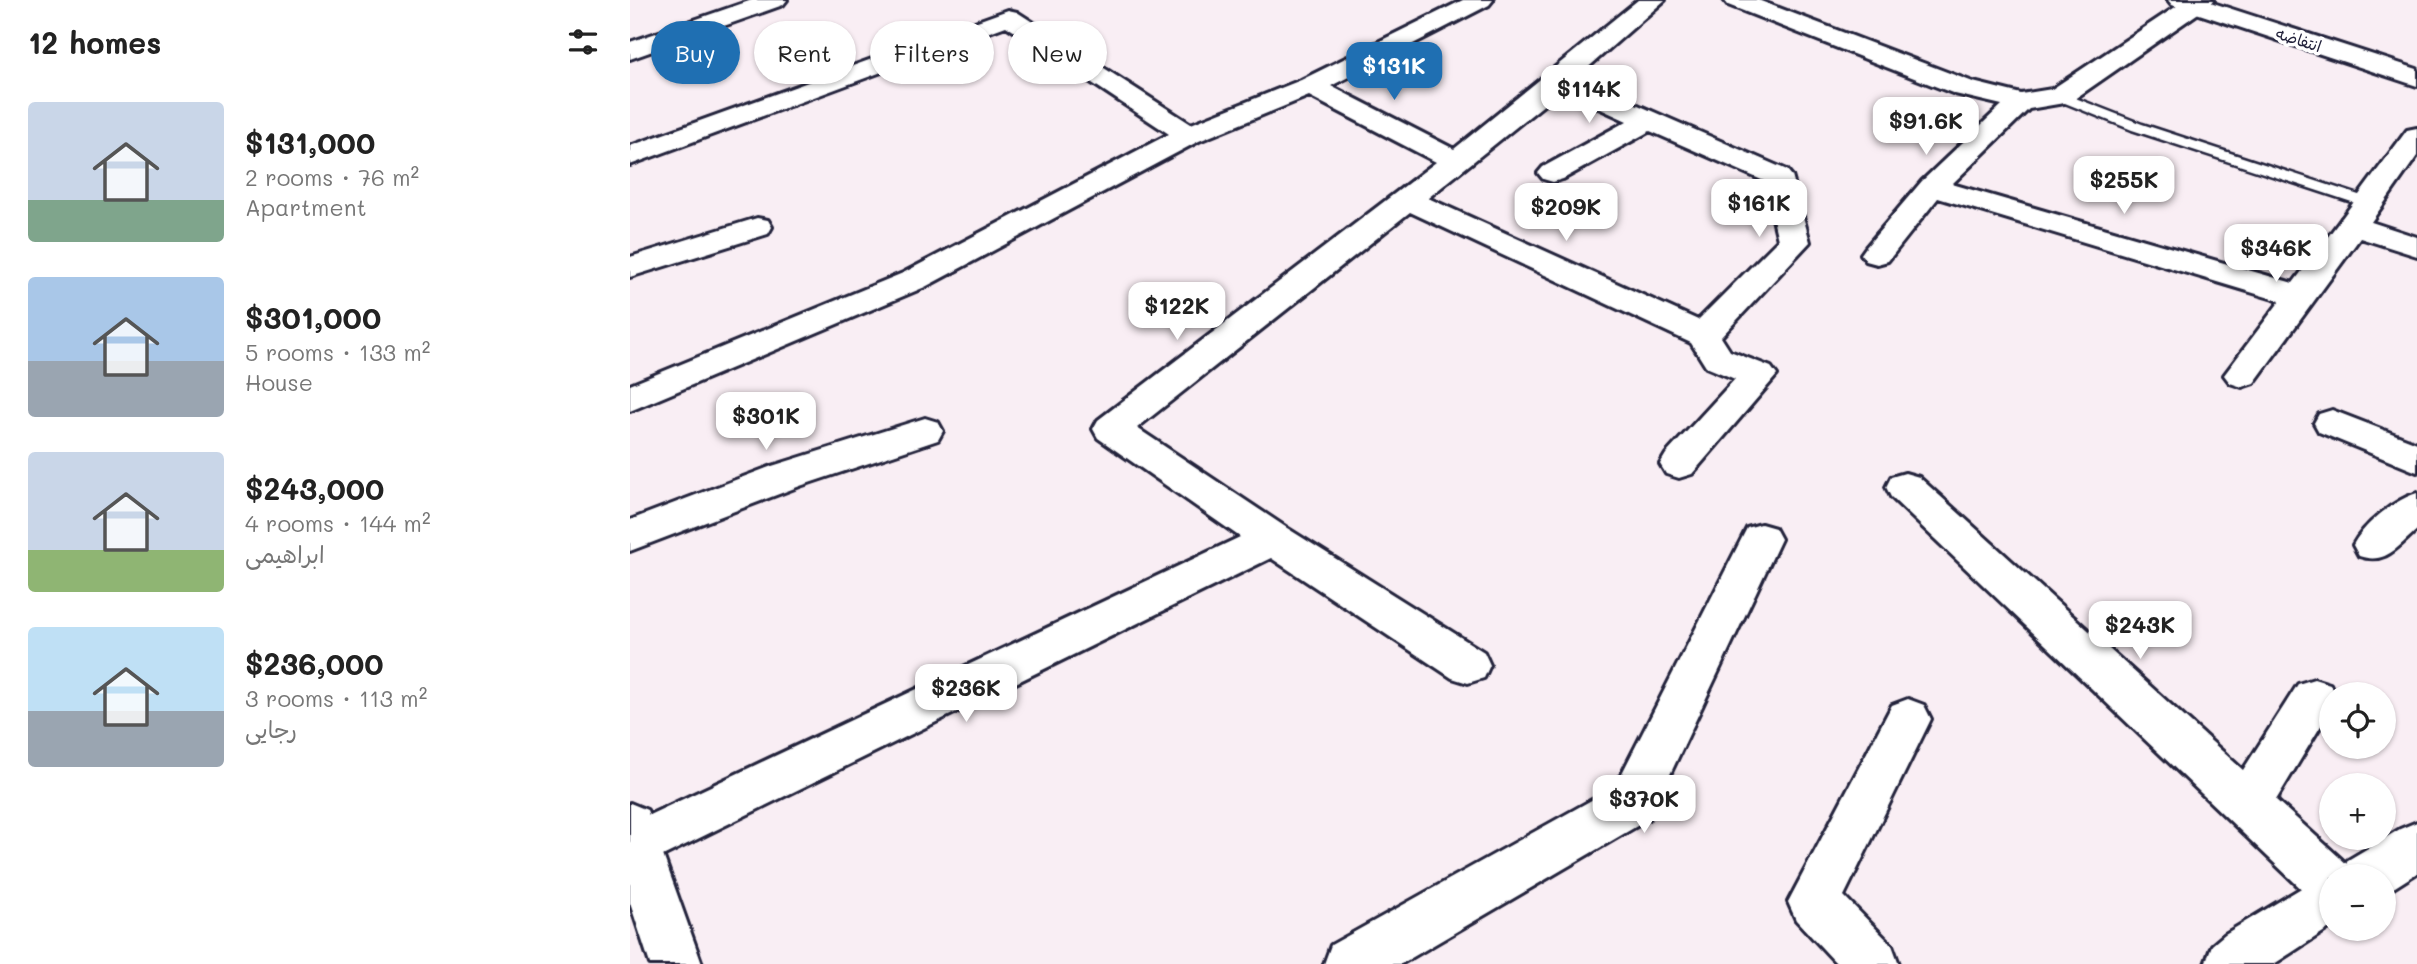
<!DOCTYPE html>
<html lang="en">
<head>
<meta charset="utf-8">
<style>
  :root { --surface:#fff; --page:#f6f6f6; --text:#222; --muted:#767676; --accent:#1f6fb2 }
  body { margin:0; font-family:Mali,"Playpen Sans Arabic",sans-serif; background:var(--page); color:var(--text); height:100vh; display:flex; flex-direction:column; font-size:26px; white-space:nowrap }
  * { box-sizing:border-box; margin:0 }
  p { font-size:23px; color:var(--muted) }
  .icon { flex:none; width:38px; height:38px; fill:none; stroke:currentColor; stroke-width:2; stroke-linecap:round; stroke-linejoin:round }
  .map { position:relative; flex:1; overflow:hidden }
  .details { display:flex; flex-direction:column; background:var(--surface); width:630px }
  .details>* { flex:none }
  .banner { position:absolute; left:21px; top:21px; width:665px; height:63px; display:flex; gap:14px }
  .tools { position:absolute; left:1689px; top:682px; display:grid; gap:14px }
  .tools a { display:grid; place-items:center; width:77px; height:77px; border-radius:50%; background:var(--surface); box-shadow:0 2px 5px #0004; font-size:35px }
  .price { position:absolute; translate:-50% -60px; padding:0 16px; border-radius:14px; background:#fff; color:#222; font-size:23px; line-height:46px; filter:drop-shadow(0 2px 4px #0008) }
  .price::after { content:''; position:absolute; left:50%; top:42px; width:21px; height:16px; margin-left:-10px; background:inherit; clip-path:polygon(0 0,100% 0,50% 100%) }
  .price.current { background:var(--accent); color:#fff }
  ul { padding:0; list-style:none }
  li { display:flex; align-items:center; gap:21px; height:175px; padding:0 28px }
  li span { display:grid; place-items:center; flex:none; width:196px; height:140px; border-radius:7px; color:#555 }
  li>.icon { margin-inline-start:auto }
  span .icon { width:84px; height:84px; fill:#fffc; stroke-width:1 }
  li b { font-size:30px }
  h2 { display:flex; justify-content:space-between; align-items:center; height:84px; padding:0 28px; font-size:30px }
  .pill { padding:0 24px; border-radius:32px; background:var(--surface); box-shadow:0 2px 5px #0004; font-size:24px; line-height:63px }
  .pill.current { background:var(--accent); color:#fff }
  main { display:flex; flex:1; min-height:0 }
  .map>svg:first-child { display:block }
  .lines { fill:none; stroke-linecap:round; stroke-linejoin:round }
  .service-casing { stroke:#22223b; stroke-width:5 }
  .minor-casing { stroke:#22223b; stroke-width:6 }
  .tertiary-casing { stroke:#22223b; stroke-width:6 }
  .secondary-casing { stroke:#22223b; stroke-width:6 }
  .service { fill:#fff; fill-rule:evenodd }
  .minor { fill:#fff; fill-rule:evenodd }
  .tertiary { fill:#fff; fill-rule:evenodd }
  .secondary { fill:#fff; fill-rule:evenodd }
  .labels { text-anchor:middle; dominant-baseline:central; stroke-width:7; stroke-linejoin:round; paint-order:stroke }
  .far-street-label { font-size:16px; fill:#22223b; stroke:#fff }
</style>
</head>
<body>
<main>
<section class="details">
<h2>12 homes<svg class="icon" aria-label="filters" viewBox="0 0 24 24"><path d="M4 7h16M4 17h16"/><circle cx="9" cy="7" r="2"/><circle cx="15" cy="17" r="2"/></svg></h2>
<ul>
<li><span style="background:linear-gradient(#c9d6e8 70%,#7fa58c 0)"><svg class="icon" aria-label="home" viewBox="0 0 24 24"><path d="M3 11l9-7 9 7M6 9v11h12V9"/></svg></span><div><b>$131,000</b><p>2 rooms · 76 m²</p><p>Apartment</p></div></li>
<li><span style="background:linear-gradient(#a9c7e8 60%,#9aa5b1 0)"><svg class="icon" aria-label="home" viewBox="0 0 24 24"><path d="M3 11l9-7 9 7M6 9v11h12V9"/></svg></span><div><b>$301,000</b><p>5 rooms · 133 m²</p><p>House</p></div></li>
<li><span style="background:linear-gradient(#c9d6e8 70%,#8fb573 0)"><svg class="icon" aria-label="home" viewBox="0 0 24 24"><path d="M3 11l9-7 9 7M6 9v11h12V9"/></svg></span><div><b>$243,000</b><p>4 rooms · 144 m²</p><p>ابراهیمی</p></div></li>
<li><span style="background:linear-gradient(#bfe0f5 60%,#9aa5b1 0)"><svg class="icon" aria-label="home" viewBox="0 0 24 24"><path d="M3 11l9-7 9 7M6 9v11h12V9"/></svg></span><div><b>$236,000</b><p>3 rooms · 113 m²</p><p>رجایی</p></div></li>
</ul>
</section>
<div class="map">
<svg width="1787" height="964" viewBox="0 0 1787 964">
  <rect width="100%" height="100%" fill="#f9eef4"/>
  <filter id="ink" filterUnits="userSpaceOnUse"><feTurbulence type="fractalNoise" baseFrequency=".0143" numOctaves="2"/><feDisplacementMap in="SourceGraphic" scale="14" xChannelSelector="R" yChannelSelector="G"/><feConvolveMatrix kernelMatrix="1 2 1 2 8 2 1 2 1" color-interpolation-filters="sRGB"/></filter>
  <g filter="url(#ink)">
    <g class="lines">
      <g class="service-casing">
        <path id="service" d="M1430 92 1512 124 1744 200 1747 203 1744 206H1734L1502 130 1425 99 1423 96Z"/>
      </g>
      <g class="minor-casing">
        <path id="minor" d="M833 0H863L859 5 701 86 824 149 1008 0H1035L946 78 1157 170 1162 176 1180 242 1091 337 1100 351 1141 367 1147 375 1062 474 1049 478 1036 474 1030 464 1036 454 1105 379 1076 367 1061 343 780 212 507 428 657 528 854 652 860 665 854 678 838 683 822 678 641 558 0 872V824L610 537 468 438 463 429 468 420 806 162 679 96 569 141 295 287 0 411V385L273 273 539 134 376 26 0 165V146L378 10 387 12 561 124 671 80ZM931 91 997 121 913 167 908 173 913 179 923 182 933 179 1020 131 1134 181 1148 240 1068 320 798 198Z
          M1094 0H1128L1343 82 1391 94 1422 89 1556 0H1584L1580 5 1440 102 1399 109 1322 184 1663 283 1712 218 1723 216 1787 237V256L1730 238 1624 383 1612 387 1600 383 1594 375 1650 301 1308 198 1258 261 1247 264 1236 261 1231 254 1236 247 1292 181 1372 105 1325 94 1098 5Z
          M127 218 138 220 142 227 138 234 0 277V257Z
          M1702 410 1787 443V472L1689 432 1684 423 1689 414Z
          M295 418 308 422 313 431 308 440 170 486 0 551V520L142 466Z
          M1275 473 1289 477 1613 770 1668 684 1684 679 1700 684 1705 695H1701V709L1646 800 1719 866 1724 877H1701V907L1683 900 1261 497 1256 487 1261 477Z
          M1787 493V530C1767 547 1756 565 1729 556L1723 545C1734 524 1764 500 1787 493Z
          M1131 524 1145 528 1151 539 1019 819 771 964H694L701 945 985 787 1117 528Z
          M1278 699 1294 705 1301 719 1214 896 1262 945 1269 964H1207L1166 920 1158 902 1262 705Z"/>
      </g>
      <g class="tertiary-casing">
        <path id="tertiary" d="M1538 0H1574L1787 69V86L1542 5Z
          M1787 128V156L1734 232 1723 234 1712 232 1708 225 1712 218 1777 130Z
          M0 803 17 810 72 964H20L0 903Z
          M1787 822V873L1754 894V877H1711L1718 860 1770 829Z
          M1701 873 1710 877H1701V927L1644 964H1575L1582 945 1595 934 1683 881Z"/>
      </g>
      <g class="secondary-casing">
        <path id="secondary" d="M122 0H157L153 5 0 59V42Z"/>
      </g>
      <use href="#service" class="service"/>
      <use href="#minor" class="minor"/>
      <use href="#tertiary" class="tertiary"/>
      <use href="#secondary" class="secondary"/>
    </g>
  </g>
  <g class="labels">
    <g class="far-street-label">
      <text transform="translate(1669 39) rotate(18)">انتفاضه</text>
    </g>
  </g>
</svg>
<div class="tools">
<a><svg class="icon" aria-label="locate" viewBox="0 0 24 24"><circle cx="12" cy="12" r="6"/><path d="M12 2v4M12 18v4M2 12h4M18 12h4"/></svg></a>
<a>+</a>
<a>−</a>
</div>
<b class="price current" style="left:764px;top:102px">$131K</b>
<b class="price" style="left:959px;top:125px">$114K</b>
<b class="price" style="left:1296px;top:157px">$91.6K</b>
<b class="price" style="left:1494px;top:216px">$255K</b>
<b class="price" style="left:1129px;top:239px">$161K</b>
<b class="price" style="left:936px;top:243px">$209K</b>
<b class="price" style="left:1646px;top:284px">$346K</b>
<b class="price" style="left:547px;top:342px">$122K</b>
<b class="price" style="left:136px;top:452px">$301K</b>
<b class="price" style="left:1510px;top:661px">$243K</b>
<b class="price" style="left:336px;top:724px">$236K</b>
<b class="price" style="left:1014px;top:835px">$370K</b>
<div class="banner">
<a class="pill current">Buy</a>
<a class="pill">Rent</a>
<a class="pill">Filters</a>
<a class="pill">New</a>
</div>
</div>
</main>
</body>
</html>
